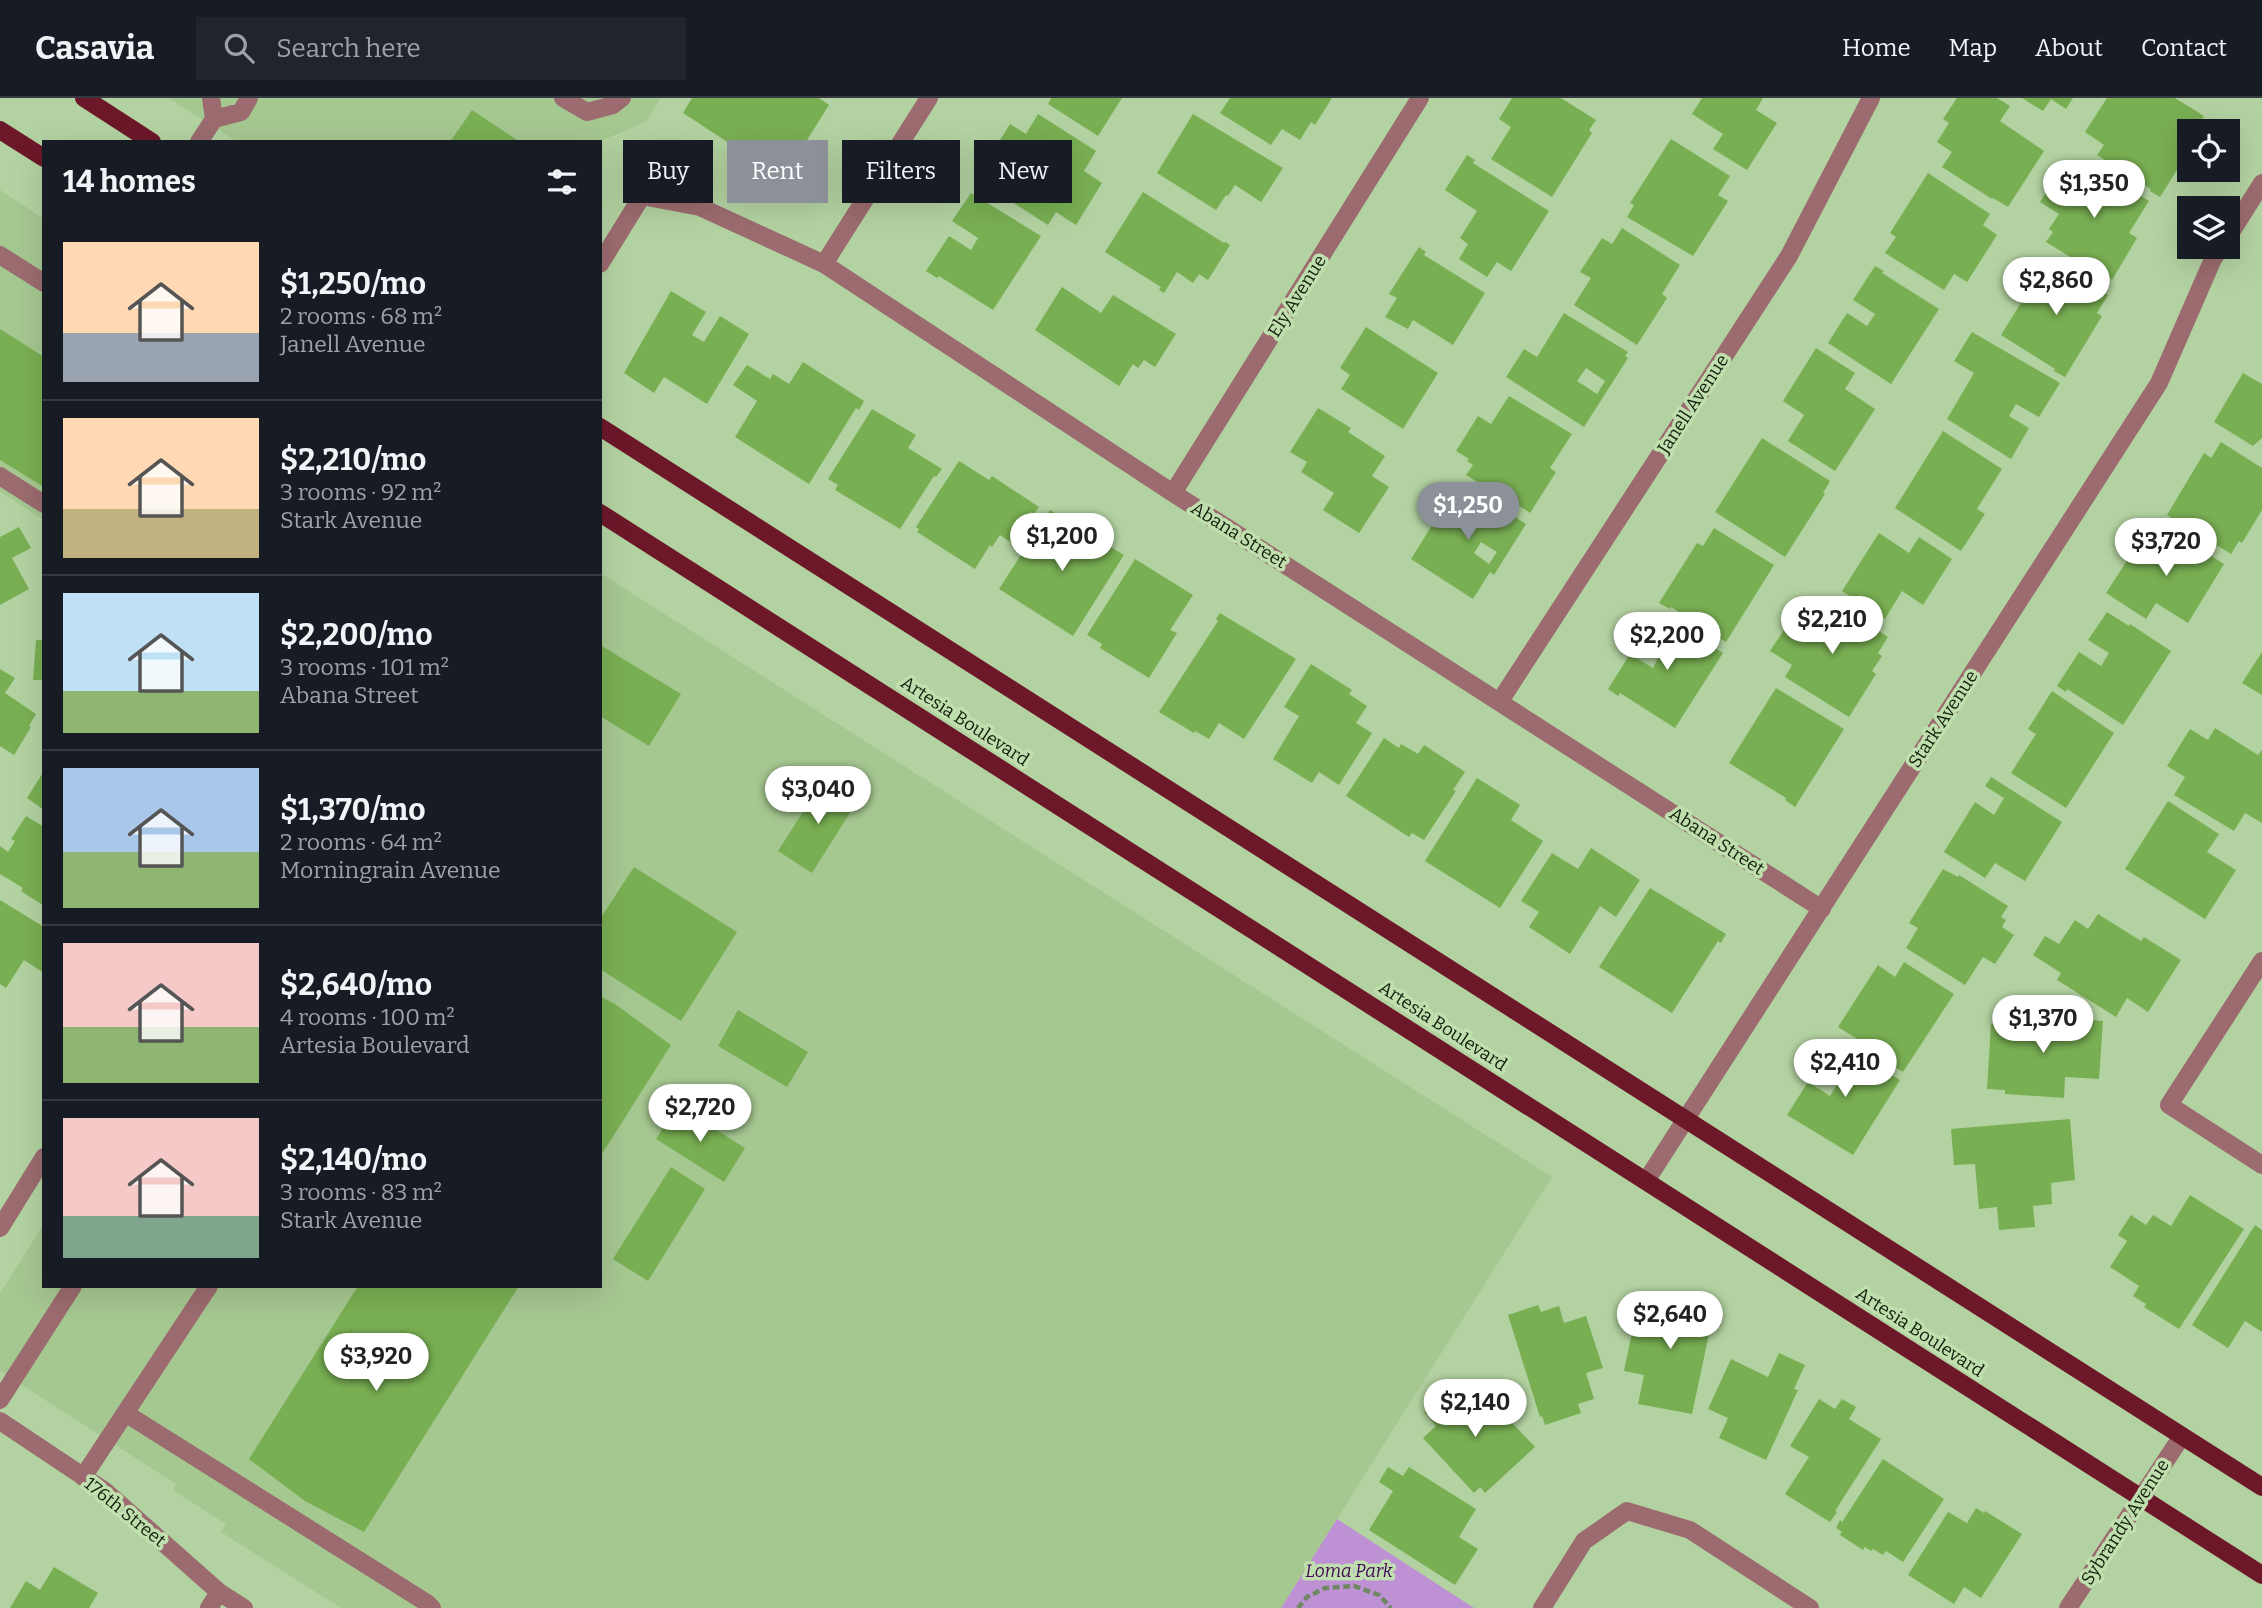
<!DOCTYPE html>
<html lang="en">
<head>
<meta charset="utf-8">
<style>
  :root { --surface:#171b24; --page:#20242c; --text:#f1f3f6; --muted:#9ea1a6; --line:#363941; --accent:#8c9099 }
  body { margin:0; font-family:Bitter,serif; background:var(--page); color:var(--text); height:100vh; display:flex; flex-direction:column; font-size:26px; white-space:nowrap }
  * { box-sizing:border-box; margin:0 }
  p { font-size:23px; color:var(--muted) }
  .icon { flex:none; width:38px; height:38px; fill:none; stroke:currentColor; stroke-width:2; stroke-linecap:round; stroke-linejoin:round }
  .map { position:relative; flex:1; overflow:hidden }
  .panel { position:absolute; left:42px; top:42px; width:560px; height:1148px; display:flex; flex-direction:column; background:var(--surface); border-radius:0px; box-shadow:0 7px 28px #0002 }
  .panel>* { flex:none }
  .guide { position:absolute; left:623px; top:42px; width:665px; height:63px; display:flex; gap:14px }
  .controls { position:absolute; left:2177px; top:21px; display:grid; gap:14px }
  .controls a { display:grid; place-items:center; width:63px; height:63px; border-radius:0px; background:var(--surface); box-shadow:0 7px 28px #0002; font-size:35px }
  .price { position:absolute; translate:-50% -60px; padding:0 16px; border-radius:24px; background:#fff; color:#222; font-size:23px; line-height:46px; filter:drop-shadow(0 2px 4px #0008) }
  .price::after { content:''; position:absolute; left:50%; top:42px; width:21px; height:16px; margin-left:-10px; background:inherit; clip-path:polygon(0 0,100% 0,50% 100%) }
  .price.active { background:var(--accent); color:#fff }
  ul { padding:0; list-style:none }
  li { display:flex; align-items:center; gap:21px; height:175px; padding:0 21px }
  li+li { border-top:2px solid var(--line) }
  li span { display:grid; place-items:center; flex:none; width:196px; height:140px; border-radius:0px; color:#555 }
  li>.icon { margin-inline-start:auto }
  span .icon { width:84px; height:84px; fill:#fffc; stroke-width:1 }
  li b { font-size:30px }
  h2 { display:flex; justify-content:space-between; align-items:center; height:84px; padding:0 21px; font-size:30px }
  .pill { padding:0 24px; border-radius:0px; background:var(--surface); box-shadow:0 7px 28px #0002; font-size:24px; line-height:63px }
  .pill.active { background:var(--accent); color:#fff }
  header { display:flex; align-items:center; gap:42px; box-sizing:border-box; height:98px; padding:0 35px; background:var(--surface); border-bottom:2px solid var(--line) }
  header strong { font-size:33px }
  nav { display:flex; gap:38px; margin-inline-start:auto; font-size:24px }
  .search { width:490px; height:63px; background:var(--page); display:flex; align-items:center; gap:18px; box-sizing:border-box; padding:0 24px; border-radius:0px; color:var(--muted); font-size:26px }
  .map>svg:first-child { display:block }
  .built { fill:#a5c790 }
  .green { fill:#be91d5 }
  .building { fill:#79af53; fill-rule:evenodd }
  .lines { fill:none; stroke-linecap:round; stroke-linejoin:round }
  .path { stroke:#708763; stroke-width:4.5; stroke-dasharray:7 3.5; stroke-linecap:butt }
  .minor { stroke:#9b6b6f; stroke-width:18 }
  .major { stroke:#6c1829; stroke-width:18 }
  .labels { text-anchor:middle; dominant-baseline:central; stroke-width:7; stroke-linejoin:round; paint-order:stroke }
  .street-label { font-size:18px; fill:#121d0b; stroke:#c0dfae }
  .park-label { font-size:18px; font-style:italic; fill:#420758; stroke:#c0dfae }
</style>
</head>
<body>
<header>
<strong>Casavia</strong>
<div class="search"><svg class="icon" aria-label="search" viewBox="0 0 24 24"><circle cx="10" cy="10" r="6"/><path d="M15 15l6 6"/></svg>Search here</div>
<nav><a>Home</a><a>Map</a><a>About</a><a>Contact</a></nav>
</header>
<div class="map">
<svg width="2262" height="1510" viewBox="0 0 2262 1510">
  <rect width="100%" height="100%" fill="#b3d2a1"/>
  <path class="built" d="M168 0H661L646 24 598 44H238Z
    M0 92 44 121V422L0 394Z
    M600 475 1552 1079 1281 1510H341L221 1434 226 1426 173 1392 176 1386 0 1273V1195L44 1126V1188H600Z"/>
  <path class="green" d="M1337 1421 1474 1510H1281Z"/>
  <path class="building" d="M692 0H819L829 7 782 82 772 76 773 74 683 15Z
    M1051 0H1122L1098 38 1048 6Z
    M1230 0H1332L1315 27 1311 24 1300 42 1282 31 1271 47 1220 15Z
    M1512 0H1561L1596 22 1589 32 1592 35 1552 99 1491 61 1511 29 1499 21Z
    M1702 0H1763L1756 12 1777 25 1747 72 1713 51 1723 36 1692 16Z
    M1957 0H1997L2010 8 2000 23 2044 53 2008 109 1993 100 1992 101 1942 69 1952 54 1937 44 1949 25 1943 21Z
    M2022 0H2073L2066 11 2051 1 2043 13Z
    M2107 0H2175L2204 18 2195 33H2189V41L2185 48 2189 53 2160 99 2150 93 2151 91 2097 57 2104 47 2085 34Z
    M472 12 520 44H450Z
    M1038 16 1096 53 1084 73 1102 85 1076 127 1056 114 1048 127 976 81 1010 26 1026 36Z
    M1193 16 1283 70 1261 104 1235 87 1228 98 1226 97 1216 112 1157 75Z
    M1671 41 1730 78 1718 97 1728 103 1693 158 1627 119 1634 107 1630 105Z
    M1467 57 1475 62 1473 65 1549 113 1511 173 1497 164 1487 179 1459 161 1468 146 1460 140 1477 113 1445 92Z
    M2090 66 2149 103 2129 135 2137 140 2112 182 2098 174V176L2046 144 2053 134 2049 131 2059 116 2040 104 2057 77 2076 89Z
    M1928 75 1990 116 1983 127 1997 137 1967 184 1954 176 1944 192 1885 155 1896 139 1890 135Z
    M1143 94 1224 145 1225 144 1230 147 1208 182 1199 176 1193 185 1177 174 1164 195 1159 192 1161 189 1105 154Z
    M971 95 1041 138 993 212 939 178 937 180 926 173 949 138 971 152 978 140 952 123Z
    M1622 130 1680 167 1662 196 1667 200 1637 247 1574 207 1591 180 1580 174 1602 140 1612 146Z
    M1419 149 1426 154 1424 157 1485 195 1453 247 1413 222 1408 231 1385 219 1397 200 1389 196Z
    M2049 160 2108 197 2097 215 2102 218 2065 279 2054 273 2055 271 2001 237Z
    M1875 168 1884 173 1882 175 1939 211 1891 286 1828 245 1847 215 1867 228 1875 216 1853 202Z
    M1062 189 1101 215 1113 197 1176 236 1155 269 1144 262 1138 270 1133 266 1119 288 1035 232Z
    M671 193 706 214 692 237 704 244 720 218 749 236 707 306 664 279 654 295 624 275Z
    M1564 215 1628 254 1625 258 1628 260 1584 329 1506 279 1524 251 1537 259ZM1586 270 1605 283 1597 296 1577 283Z
    M1366 229 1438 275 1403 331 1341 291 1350 277 1340 270Z
    M0 231 44 259V389L0 362Z
    M1972 234 2060 285 2039 319 2016 306 2009 318 2029 330 2011 361 1947 321 1974 275 1954 263Z
    M1816 250 1855 275 1845 291 1875 311 1835 373 1788 343 1804 317 1783 303Z
    M803 264 864 303 859 312 856 310 809 386 735 339 757 303 733 287 747 267 770 281 773 276 789 286Z
    M2243 275 2262 286V340L2253 348 2214 324Z
    M1509 298 1572 336 1550 370 1556 374 1530 415 1518 407 1517 409 1466 377 1473 367 1467 363 1469 361 1456 353 1478 318 1491 326Z
    M1318 310 1351 330 1348 334 1385 358 1372 378 1389 389 1359 435 1323 412 1334 395 1301 374 1307 364 1290 354Z
    M872 311 916 337 908 350 942 371 936 379 934 378 900 431 835 392 838 387 828 381Z
    M1943 333 2002 371 1977 411 1985 416 1961 453 1895 410Z
    M1762 340 1830 383 1823 395 1825 396 1785 459 1715 414Z
    M2221 344 2262 370V412L2242 445 2239 443 2231 456 2167 417 2204 355 2211 360Z
    M959 363 989 382 992 378 1039 409 1034 416 1031 414 1012 445 1000 437 992 449 990 447 975 471 917 434 919 431 916 429Z
    M1457 387 1498 412 1499 409 1526 426 1494 477 1490 474 1473 501 1411 461ZM1481 444 1497 454 1489 466 1474 455Z
    M1050 412 1124 457 1073 538 999 491Z
    M19 429 31 450 12 460 29 491 0 507V439Z
    M1714 430 1774 467 1726 544 1671 509 1670 511 1659 505 1697 445 1703 448Z
    M2173 434 2224 466 2188 525 2156 505 2146 521 2106 495 2132 455 2138 459 2149 441 2163 449Z
    M1879 435 1909 455 1919 439 1952 461 1923 507 1902 493 1885 521 1842 493Z
    M1135 461 1193 497 1170 532 1177 535 1149 580 1100 550 1102 546 1087 537Z
    M1828 501 1888 539 1878 555 1882 558 1872 573 1876 576 1849 619 1785 579 1792 567 1770 553 1792 520 1809 530Z
    M2107 514 2129 528 2130 526 2171 553 2123 627 2067 591 2066 594 2057 588 2079 554 2101 568 2109 555 2088 542Z
    M1220 515 1296 561 1244 641 1219 625 1209 641 1195 633 1194 635 1159 614 1218 523 1216 521Z
    M1658 516 1723 555 1675 630 1620 595 1618 598 1608 591 1630 556 1653 570 1659 558 1639 545Z
    M36 542H44V582H33Z
    M600 547 681 596 649 648 600 618Z
    M2262 554V597L2242 585Z
    M1311 566 1352 592 1349 596 1367 608 1356 625 1372 635 1339 687 1319 674 1312 685 1273 661 1299 618 1284 609Z
    M0 571 15 580 5 595 36 616 29 628 31 629 14 657 0 648Z
    M1776 590 1844 631 1795 709 1785 702 1786 700 1729 665Z
    M2052 593 2114 635 2066 710 2011 675 2036 636 2028 631Z
    M2215 630 2258 657 2262 652V725L2245 715 2234 733 2174 697 2185 679 2167 668 2190 631 2208 642Z
    M1384 640 1399 650 1401 646 1418 656 1424 647 1465 674 1453 692 1456 693 1424 742 1412 735 1409 739 1346 698Z
    M44 673V712L27 700Z
    M1991 679 2062 724 2025 783 1995 765 1985 780 1944 754 1975 704 1994 717 2004 700 1985 688Z
    M1477 680 1520 707 1511 722 1543 743 1500 810 1425 763Z
    M824 681 858 702 812 775 778 753Z
    M2168 703 2219 736 2207 754 2236 772 2205 821 2125 771Z
    M26 718 44 729V808L21 793 23 790 0 776V748L8 754 15 743 11 741Z
    M1591 750 1640 782 1616 819 1600 808 1570 856 1529 829 1539 814 1521 803 1552 755 1578 771Z
    M634 769 737 834 681 923 600 871V821Z
    M1943 771 1958 779 1959 777 2008 808 2001 819 2006 822 2002 829 2014 837 1995 866 1983 859 1965 887 1906 850 1918 830 1909 825Z
    M1650 790 1726 836 1721 845 1718 843 1672 915 1599 869Z
    M0 802 44 829V875L24 862 6 890 0 886Z
    M2098 816 2141 843 2144 839 2181 862 2148 914 2127 900 2116 919 2057 882 2061 875 2033 857 2045 838 2059 846 2075 822 2088 831Z
    M1904 864 1954 896 1903 974 1870 953 1872 950 1838 929 1878 867 1895 879Z
    M600 898 615 906 671 947 600 1059Z
    M738 912 808 954 787 989 718 948Z
    M2008 917 2103 923 2099 981 2065 979 2064 1000 2005 996V992L1987 991 1991 926 2008 927Z
    M1835 943 1900 982 1853 1057 1787 1017 1808 984 1830 998 1838 985 1817 972Z
    M677 1007 745 1050 724 1084 656 1041Z
    M2070 1021 2075 1082 2051 1085 2052 1106 2033 1108 2035 1129 1999 1132 1997 1109 1979 1111 1975 1066 1954 1067 1951 1031Z
    M671 1069 705 1091 648 1183 613 1161Z
    M2190 1097 2244 1131 2179 1231 2144 1209 2146 1206 2133 1198 2139 1188 2110 1169 2127 1143 2118 1137 2131 1117 2146 1127 2153 1117 2171 1128Z
    M2255 1127 2262 1132V1234L2245 1223 2228 1250 2192 1227Z
    M358 1188H519L364 1434 305 1403 249 1361Z
    M1667 1198 1715 1208 1692 1316 1638 1306 1644 1277 1624 1273 1639 1201 1665 1206Z
    M1538 1207 1541 1214 1559 1208 1564 1225 1586 1218 1603 1270 1586 1275 1594 1301 1578 1306 1581 1315 1545 1327 1542 1318 1540 1319 1508 1217Z
    M1779 1255 1805 1267 1794 1291 1798 1292 1766 1362 1719 1340 1728 1320 1708 1311 1731 1261 1768 1279Z
    M1477 1288 1535 1349 1485 1395 1480 1389 1474 1395 1423 1340 1436 1328 1424 1314 1450 1291 1461 1303Z
    M1819 1301 1835 1311 1842 1301 1856 1309 1849 1321 1881 1341 1835 1413 1837 1414 1830 1424 1785 1396 1809 1359 1790 1348Z
    M1883 1361 1944 1401 1903 1464 1886 1453 1883 1457 1873 1451 1871 1453 1865 1449 1863 1452 1840 1437 1842 1434 1836 1430 1840 1422 1842 1424Z
    M1388 1369 1403 1378 1409 1369 1476 1411 1459 1439 1478 1451 1455 1487 1369 1432 1393 1393 1379 1384Z
    M1976 1410 1984 1415 1985 1413 2022 1436 1981 1500 1964 1489 1954 1506 1908 1477 1948 1414 1967 1425Z
    M54 1469 98 1495 89 1510H10L26 1483 40 1492Z"/>
  <g class="lines">
    <path class="path" d="M1298 1510 1307 1499 1325 1490 1354 1488 1379 1497 1391 1510"/>
    <path class="minor" d="M211 0 214 21 241 14 249 0
      M563 0 587 14 613 7 622 0
      M199 44 214 21
      M2228 139 2262 85
      M0 157 44 185
      M600 166 642 98 700 109 824 166 1173 395 1822 811
      M824 166 929 0
      M0 378 44 406
      M1173 395 1420 0
      M1500 603 1789 158 1871 0
      M2262 863 2169 1007 2262 1067
      M1646 1083 2159 285 2213 161 2221 149
      M0 1130 44 1059
      M0 1302 73 1188
      M125 1315 427 1505 432 1510
      M0 1323 105 1393 219 1494 244 1510
      M83 1379 209 1188
      M209 1510 219 1494
      M1542 1510 1584 1443 1627 1413 1690 1432 1810 1510
      M2068 1510 2182 1338"/>
    <path class="major" d="M84 0 152 44
      M0 32 44 60
      M600 329 2262 1389
      M600 415 2262 1477"/>
  </g>
  <g class="labels">
    <g class="street-label">
      <text transform="translate(1297 198) rotate(-58)">Ely Avenue</text>
      <text transform="translate(1693 306) rotate(-57)">Janell Avenue</text>
      <text transform="translate(1239 437) rotate(32)">Abana Street</text>
      <text transform="translate(1943 621) rotate(-57)">Stark Avenue</text>
      <text transform="translate(965 623) rotate(33)">Artesia Boulevard</text>
      <text transform="translate(1717 743) rotate(33)">Abana Street</text>
      <text transform="translate(1443 928) rotate(33)">Artesia Boulevard</text>
      <text transform="translate(1920 1234) rotate(33)">Artesia Boulevard</text>
      <text transform="translate(125 1414) rotate(39)">176th Street</text>
      <text transform="translate(2125 1424) rotate(-57)">Sybrandy Avenue</text>
    </g>
    <g class="park-label">
      <text x="1349" y="1473">Loma Park</text>
    </g>
  </g>
</svg>
<div class="controls">
<a><svg class="icon" aria-label="locate" viewBox="0 0 24 24"><circle cx="12" cy="12" r="6"/><path d="M12 2v4M12 18v4M2 12h4M18 12h4"/></svg></a>
<a><svg class="icon" aria-label="layers" viewBox="0 0 24 24"><path d="M12 4l9 5-9 5-9-5zM3 14l9 5 9-5"/></svg></a>
</div>
<b class="price" style="left:2094px;top:122px">$1,350</b>
<b class="price" style="left:2056px;top:219px">$2,860</b>
<b class="price active" style="left:1468px;top:444px">$1,250</b>
<b class="price" style="left:1062px;top:475px">$1,200</b>
<b class="price" style="left:2166px;top:480px">$3,720</b>
<b class="price" style="left:1832px;top:558px">$2,210</b>
<b class="price" style="left:1667px;top:574px">$2,200</b>
<b class="price" style="left:818px;top:728px">$3,040</b>
<b class="price" style="left:2043px;top:957px">$1,370</b>
<b class="price" style="left:1845px;top:1001px">$2,410</b>
<b class="price" style="left:700px;top:1046px">$2,720</b>
<b class="price" style="left:1670px;top:1253px">$2,640</b>
<b class="price" style="left:376px;top:1295px">$3,920</b>
<b class="price" style="left:1475px;top:1341px">$2,140</b>
<div class="guide">
<a class="pill">Buy</a>
<a class="pill active">Rent</a>
<a class="pill">Filters</a>
<a class="pill">New</a>
</div>
<section class="panel">
<h2>14 homes<svg class="icon" aria-label="filters" viewBox="0 0 24 24"><path d="M4 7h16M4 17h16"/><circle cx="9" cy="7" r="2"/><circle cx="15" cy="17" r="2"/></svg></h2>
<ul>
<li><span style="background:linear-gradient(#ffd9b3 65%,#9aa5b1 0)"><svg class="icon" aria-label="home" viewBox="0 0 24 24"><path d="M3 11l9-7 9 7M6 9v11h12V9"/></svg></span><div><b>$1,250/mo</b><p>2 rooms · 68 m²</p><p>Janell Avenue</p></div></li>
<li><span style="background:linear-gradient(#ffd9b3 65%,#c2b280 0)"><svg class="icon" aria-label="home" viewBox="0 0 24 24"><path d="M3 11l9-7 9 7M6 9v11h12V9"/></svg></span><div><b>$2,210/mo</b><p>3 rooms · 92 m²</p><p>Stark Avenue</p></div></li>
<li><span style="background:linear-gradient(#bfe0f5 70%,#8fb573 0)"><svg class="icon" aria-label="home" viewBox="0 0 24 24"><path d="M3 11l9-7 9 7M6 9v11h12V9"/></svg></span><div><b>$2,200/mo</b><p>3 rooms · 101 m²</p><p>Abana Street</p></div></li>
<li><span style="background:linear-gradient(#a9c7e8 60%,#8fb573 0)"><svg class="icon" aria-label="home" viewBox="0 0 24 24"><path d="M3 11l9-7 9 7M6 9v11h12V9"/></svg></span><div><b>$1,370/mo</b><p>2 rooms · 64 m²</p><p>Morningrain Avenue</p></div></li>
<li><span style="background:linear-gradient(#f6c9c9 60%,#8fb573 0)"><svg class="icon" aria-label="home" viewBox="0 0 24 24"><path d="M3 11l9-7 9 7M6 9v11h12V9"/></svg></span><div><b>$2,640/mo</b><p>4 rooms · 100 m²</p><p>Artesia Boulevard</p></div></li>
<li><span style="background:linear-gradient(#f6c9c9 70%,#7fa58c 0)"><svg class="icon" aria-label="home" viewBox="0 0 24 24"><path d="M3 11l9-7 9 7M6 9v11h12V9"/></svg></span><div><b>$2,140/mo</b><p>3 rooms · 83 m²</p><p>Stark Avenue</p></div></li>
</ul>
</section>
</div>
</body>
</html>
